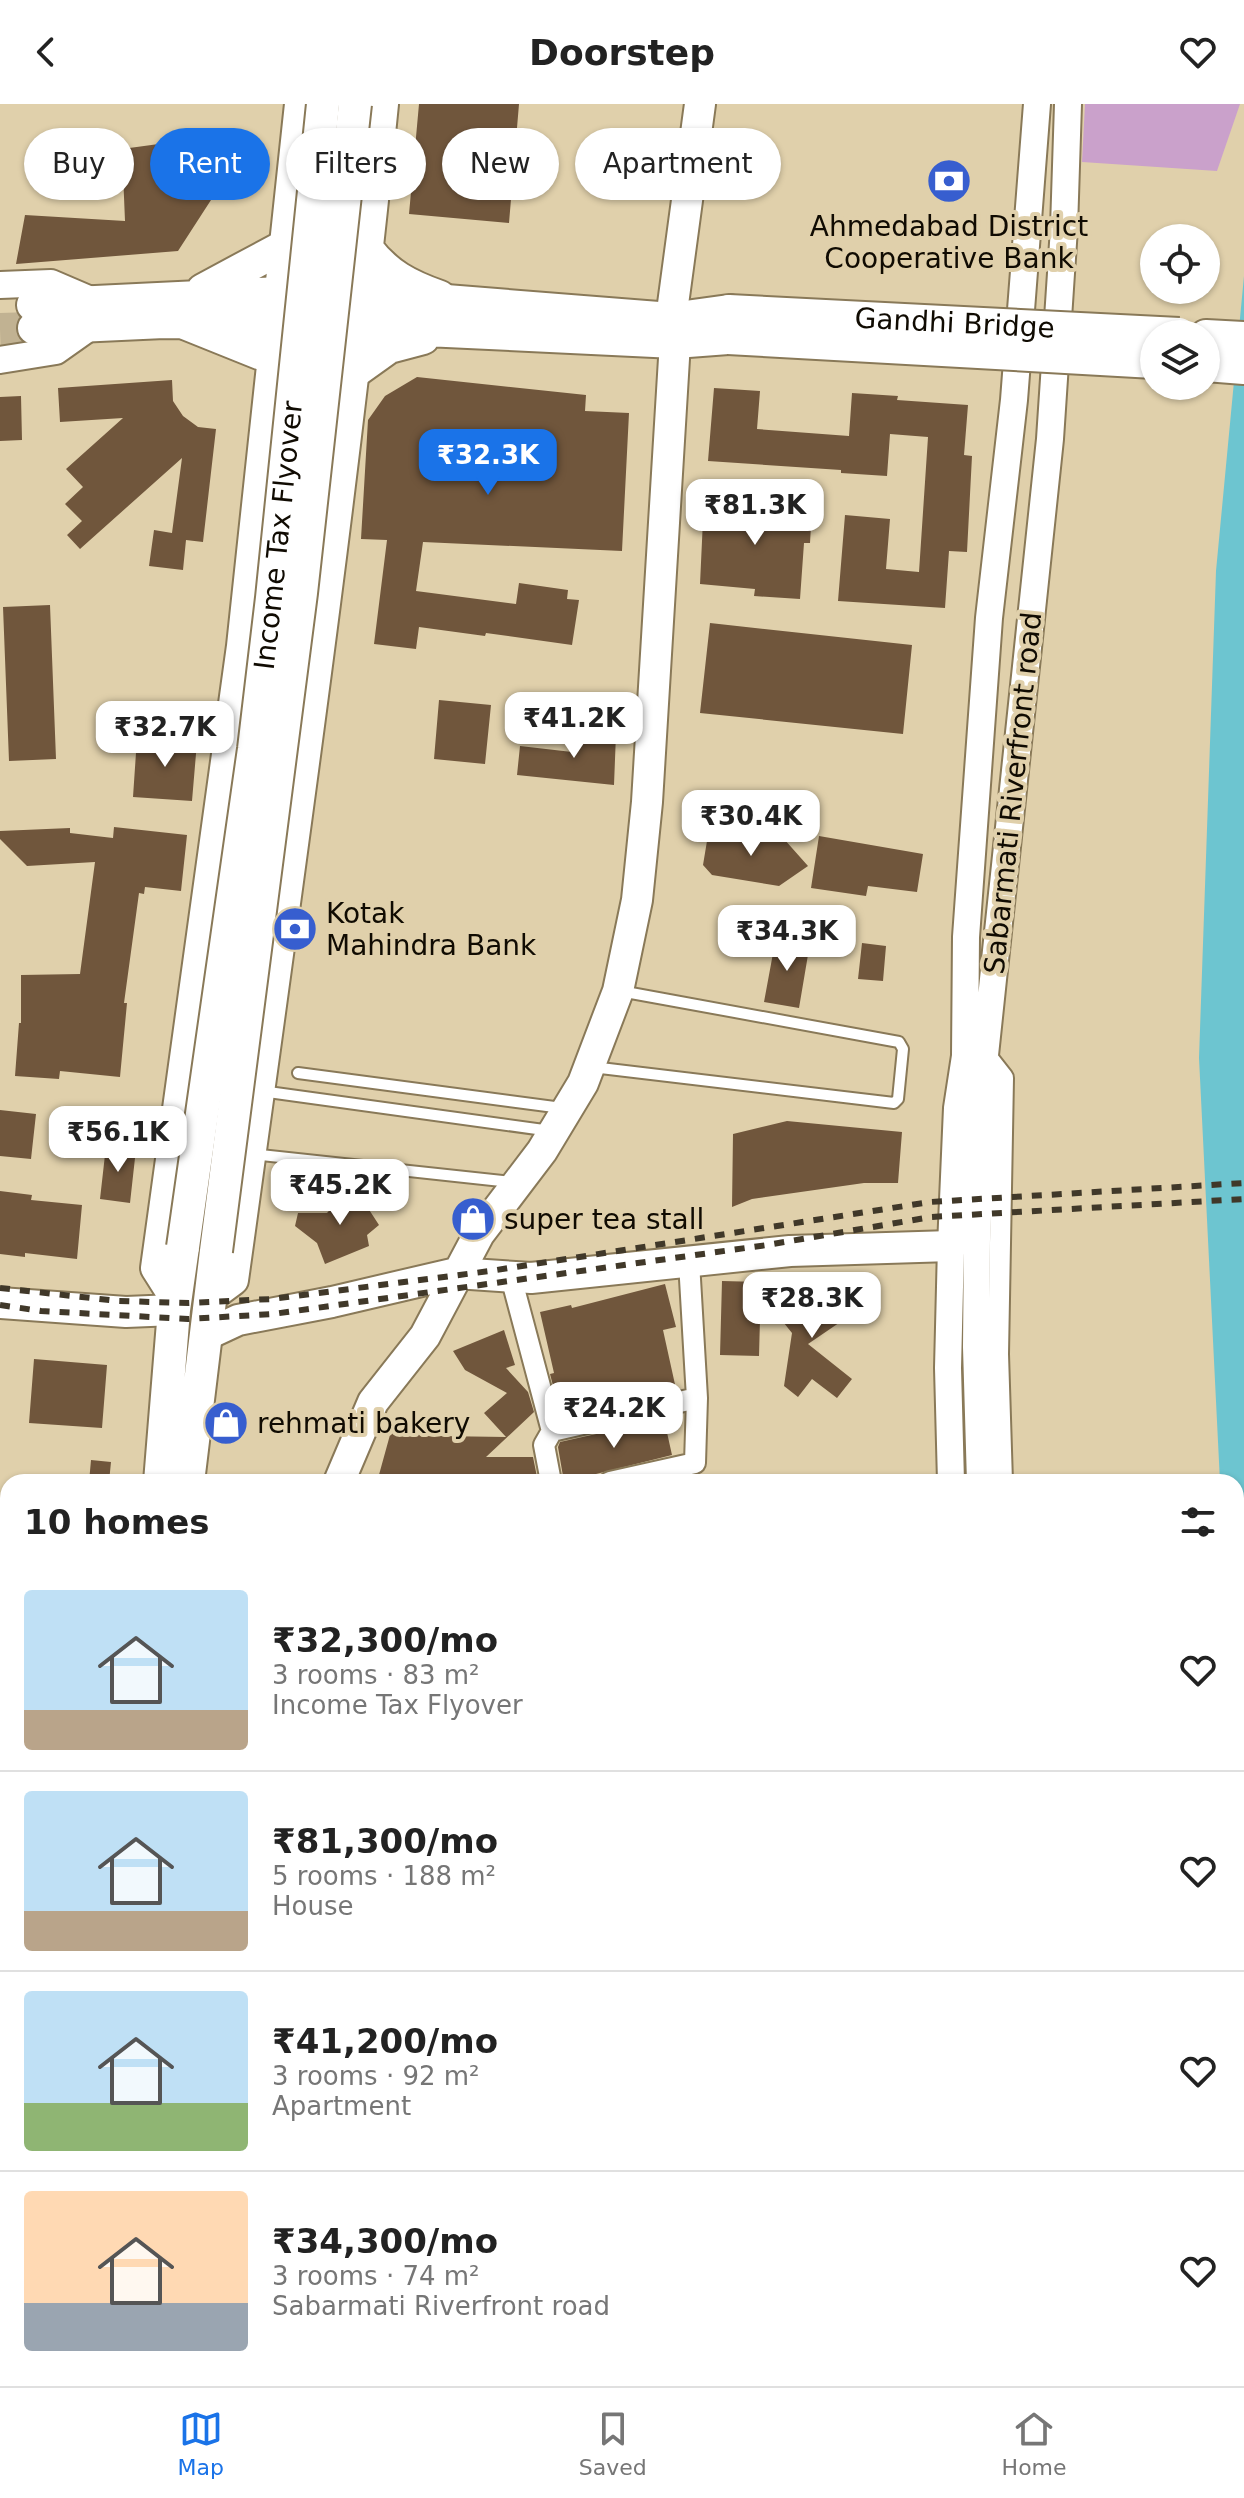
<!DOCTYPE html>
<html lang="en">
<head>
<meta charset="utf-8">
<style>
  :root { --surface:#fff; --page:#f6f6f6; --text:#222; --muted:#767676; --line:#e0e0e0; --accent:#1a73e8 }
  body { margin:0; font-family:"DejaVu Sans",sans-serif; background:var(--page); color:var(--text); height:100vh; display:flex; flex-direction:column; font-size:30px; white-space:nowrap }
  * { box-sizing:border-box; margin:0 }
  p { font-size:26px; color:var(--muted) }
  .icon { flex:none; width:44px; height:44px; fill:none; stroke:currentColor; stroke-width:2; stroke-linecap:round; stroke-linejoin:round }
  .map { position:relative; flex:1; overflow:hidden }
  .details { position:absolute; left:0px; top:1370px; width:1244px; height:912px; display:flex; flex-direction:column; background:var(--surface); border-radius:24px 24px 0 0; box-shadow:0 2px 6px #0004 }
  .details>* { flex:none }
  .guide { position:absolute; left:24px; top:24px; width:800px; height:72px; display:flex; gap:16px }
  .fabs { position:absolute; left:1140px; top:120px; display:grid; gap:16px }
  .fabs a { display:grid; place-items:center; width:80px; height:80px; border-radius:50%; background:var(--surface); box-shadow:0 2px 6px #0004; font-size:40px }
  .price { position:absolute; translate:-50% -68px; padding:0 18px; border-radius:16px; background:#fff; color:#222; font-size:26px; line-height:52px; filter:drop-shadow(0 2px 4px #0008) }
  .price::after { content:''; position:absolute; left:50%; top:48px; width:24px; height:18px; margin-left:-12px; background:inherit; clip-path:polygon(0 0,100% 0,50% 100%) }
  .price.current { background:var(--accent); color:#fff }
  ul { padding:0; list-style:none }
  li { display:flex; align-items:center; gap:24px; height:200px; padding:0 24px }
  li+li { border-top:2px solid var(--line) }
  li span { display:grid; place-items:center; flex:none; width:224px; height:160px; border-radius:8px; color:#555 }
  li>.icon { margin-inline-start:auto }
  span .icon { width:96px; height:96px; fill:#fffc; stroke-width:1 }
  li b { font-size:34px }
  h2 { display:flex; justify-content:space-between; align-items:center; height:96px; padding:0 24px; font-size:34px }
  .chip { padding:0 28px; border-radius:36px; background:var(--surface); box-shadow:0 2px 6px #0004; font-size:28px; line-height:72px }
  .chip.current { background:var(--accent); color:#fff }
  header { display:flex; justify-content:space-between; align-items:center; height:104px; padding:0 24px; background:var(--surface); font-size:36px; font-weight:700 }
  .menu { display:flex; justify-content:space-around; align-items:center; height:112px; border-top:2px solid var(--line); background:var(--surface); font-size:22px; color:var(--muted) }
  .menu a { display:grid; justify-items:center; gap:4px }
  .menu .current { color:var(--accent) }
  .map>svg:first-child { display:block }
  .built { fill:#d8c49a }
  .green { fill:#caa1cb }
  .water { fill:#6dc5d0 }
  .building { fill:#70563c }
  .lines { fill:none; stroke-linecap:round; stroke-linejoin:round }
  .primary-tunnel { stroke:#c1b292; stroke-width:32; stroke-dasharray:32 16; stroke-linecap:butt }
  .service-casing { stroke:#897958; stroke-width:14 }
  .minor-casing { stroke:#897958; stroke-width:24 }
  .tertiary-casing { stroke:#897958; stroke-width:30 }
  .secondary-casing { stroke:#897958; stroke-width:34 }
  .primary-casing { stroke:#897958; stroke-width:36 }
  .service { stroke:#fff; stroke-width:10 }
  .minor { stroke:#fff; stroke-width:20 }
  .tertiary { stroke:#fff; stroke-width:26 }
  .secondary { stroke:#fff; stroke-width:30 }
  .primary { stroke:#fff; stroke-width:32 }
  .rail { stroke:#403829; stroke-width:6; stroke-dasharray:10 10; stroke-linecap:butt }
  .primary-bridge-casing { stroke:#897958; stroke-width:36; stroke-linecap:butt }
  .primary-bridge { stroke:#fff; stroke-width:32 }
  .labels { text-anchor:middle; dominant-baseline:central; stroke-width:8; stroke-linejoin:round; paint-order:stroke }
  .poi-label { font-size:28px; fill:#100b02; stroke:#e0d0ab; text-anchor:start }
  .street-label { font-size:28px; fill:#100b02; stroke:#e0d0ab }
</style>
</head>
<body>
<header><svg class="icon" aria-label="back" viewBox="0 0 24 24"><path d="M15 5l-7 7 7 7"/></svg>Doorstep<svg class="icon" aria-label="heart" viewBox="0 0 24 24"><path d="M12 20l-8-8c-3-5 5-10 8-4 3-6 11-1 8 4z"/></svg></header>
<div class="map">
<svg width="1244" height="2282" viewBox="0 0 1244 2282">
  <rect width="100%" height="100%" fill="#e0d0ab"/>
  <path class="built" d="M8 2143V2274H287L290 2282H0V2144Z"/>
  <path class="green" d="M1085 0H1240L1217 67 1082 58Z"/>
  <path class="water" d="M1244 172V1753L1236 1664V1378H1220L1199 954 1216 467Z"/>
  <path class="building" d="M419 0H519L509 119 409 110Z
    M232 30 251 63 211 96 178 147 16 160 25 111 125 117 122 45Z
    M417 273 586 291 585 307 629 309 622 447 423 438 416 487 516 500 519 479 568 486 567 495 579 496 572 541 486 529 485 532 419 523 416 545 374 540 387 436 361 435 368 316 385 292Z
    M172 276 173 297 183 312 198 323 216 325 203 438 186 436 183 466 149 462 154 426 172 429 182 354 80 445 67 431 82 417 65 400 83 383 66 365 123 314 60 318 58 284Z
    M714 284 760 287 757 325 849 332 852 289 898 292 897 296 968 301 964 351 972 352 967 448 949 447 945 504 838 497 845 411 890 415 886 465 919 468 928 333 890 330 887 372 841 369V366L708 357Z
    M21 292 22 336 0 337V293Z
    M704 394 812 405 810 439H804L800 495 754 492 755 485 700 480Z
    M50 501 56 655 9 657 3 503Z
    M710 519 912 541 903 630 700 609Z
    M439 596 491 601 485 660 434 655Z
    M576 625 616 630 614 681 517 671 520 642 572 648Z
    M137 634 197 638 192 697 133 693Z
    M114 723 187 731 181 787 145 783 144 790 139 789 124 899H127L120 973 60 967 59 975 15 972 19 919H21V871L80 870 95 758 27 762 0 735V727L70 724V729L113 734Z
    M720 725 784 735 808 762 779 782 712 771 703 761 708 731Z
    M819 732 923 750 917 788 868 782 866 792 811 784Z
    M776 833 810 839 799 904 764 898Z
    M862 839 886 842 883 877 858 875Z
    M0 1006 36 1010 31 1055 0 1052Z
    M787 1017 902 1028 898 1079H864L752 1095 732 1103 733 1030Z
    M106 1042 136 1045 130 1099 100 1095Z
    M353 1081 379 1121 367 1131 369 1142 325 1160 317 1139 295 1122 298 1109H327Z
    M0 1087 32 1091 31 1096 82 1101 77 1155 25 1149V1153L0 1150Z
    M722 1177 761 1178 759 1252 720 1251Z
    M665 1180 676 1223 663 1226 676 1285 561 1312 550 1270 554 1269 540 1208 571 1201 572 1204Z
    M803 1181 818 1202 841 1187 855 1208 808 1240 852 1275 837 1294 812 1275 798 1293 784 1282 792 1229 771 1203Z
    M504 1226 515 1261 506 1264 528 1288 534 1308 486 1353H533L538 1378H377L393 1320 438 1332 506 1333 484 1309 507 1289 465 1266 453 1247Z
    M34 1255 107 1261 102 1324 29 1319Z
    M664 1315 672 1351 564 1378 558 1343 560 1338Z
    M91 1356 111 1358 109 1378H89Z"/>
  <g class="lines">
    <path class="primary-tunnel" d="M0 225 34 224"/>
    <g class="service-casing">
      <path id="service" d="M592 963 894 999 898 995 903 945 899 938 620 887
        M298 969 562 1004
        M261 987 551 1027
        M252 1050 511 1078"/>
    </g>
    <g class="minor-casing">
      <path id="minor" d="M985 951 1003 974 998 1250 1002 1378
        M511 1173 552 1327 544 1341 551 1378
        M552 1327 697 1294
        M610 1378 695 1359 697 1294 689 1158
        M0 1875 8 1882
        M1055 2274V2282"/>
    </g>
    <g class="tertiary-casing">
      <path id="tertiary" d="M0 181 51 179 93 197
        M0 256 56 247 90 223
        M951 1378 948 1264 951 1142 957 1004 965 952 966 833 989 514 1014 296 1037 0
        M980 1378 976 1243 977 1135 985 951 1050 335 1064 124 1068 0
        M997 2274 998 2282
        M1022 2274V2282"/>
    </g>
    <g class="secondary-casing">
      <path id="secondary" d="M367 143C387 170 409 181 440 192
        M671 215 700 0
        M187 221 274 256
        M210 1193 233 1176 239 1133C291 755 345 379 383 0
        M175 1194 156 1164 242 542 300 0
        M0 1199 126 1208 174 1206
        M208 1230 238 1216 332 1198 456 1169 531 1174 790 1147 951 1142
        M339 1378 373 1298 425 1232 479 1130 542 1047 583 979 618 887 637 796 647 698 675 238
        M0 2077 8 2076
        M0 2106 8 2105
        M684 2274 709 2282"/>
    </g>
    <g class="primary-casing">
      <path id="primary" d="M203 186 285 142
        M33 201 321 187 671 215 729 207
        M34 224 164 218 328 219 383 224 675 238 728 234
        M1206 232 1244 234
        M1206 261 1244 264
        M354 268 389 243 423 234
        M160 1378 174 1206 183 1143
        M188 1378 216 1147
        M330 2274 333 2282
        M360 2274 364 2282"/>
    </g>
    <use href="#service" class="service"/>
    <use href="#minor" class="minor"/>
    <use href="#tertiary" class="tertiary"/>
    <use href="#secondary" class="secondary"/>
    <use href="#primary" class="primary"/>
    <path class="rail" d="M0 1184 118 1197 189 1199 272 1195 490 1167 930 1098 1244 1079
      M0 1201 41 1207 188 1215 273 1210 767 1141 931 1113 1244 1095"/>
    <g class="primary-bridge-casing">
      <g id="primary-bridge">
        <path id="s1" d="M729 207 1179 230"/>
        <path d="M728 234 1154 258"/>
        <path id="s2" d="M183 1143 254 645 272 494 323 0"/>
        <path d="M216 1147 301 489 355 0"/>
      </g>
    </g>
    <use href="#primary-bridge" class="primary-bridge"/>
  </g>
  <defs>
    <g id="bank-disc" transform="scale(2.3)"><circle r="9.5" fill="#375ecf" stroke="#e0d0ab"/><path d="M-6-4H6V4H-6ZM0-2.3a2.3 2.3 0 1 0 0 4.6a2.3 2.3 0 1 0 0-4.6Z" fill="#fff"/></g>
    <g id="shop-disc" transform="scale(2.3)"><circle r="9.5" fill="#375ecf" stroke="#e0d0ab"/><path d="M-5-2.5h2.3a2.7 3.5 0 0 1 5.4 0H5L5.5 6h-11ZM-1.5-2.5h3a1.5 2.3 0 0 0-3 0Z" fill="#fff"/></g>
  </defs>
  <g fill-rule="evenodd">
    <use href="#bank-disc" x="949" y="77"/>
    <use href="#bank-disc" x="295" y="825"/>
    <use href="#shop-disc" x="473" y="1115"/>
    <use href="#shop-disc" x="226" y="1319"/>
  </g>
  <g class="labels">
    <g class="poi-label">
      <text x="949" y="122" text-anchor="middle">Ahmedabad District<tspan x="949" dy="32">Cooperative Bank</tspan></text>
      <text x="326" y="809">Kotak<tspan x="326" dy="32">Mahindra Bank</tspan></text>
      <text x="504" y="1115">super tea stall</text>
      <text x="257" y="1319">rehmati bakery</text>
    </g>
    <g class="street-label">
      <text stroke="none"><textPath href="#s1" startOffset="226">Gandhi Bridge</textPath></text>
      <text stroke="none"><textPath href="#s2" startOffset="718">Income Tax Flyover</textPath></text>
      <text transform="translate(1013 689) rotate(-84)">Sabarmati Riverfront road</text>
    </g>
  </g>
</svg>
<div class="fabs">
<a><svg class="icon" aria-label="locate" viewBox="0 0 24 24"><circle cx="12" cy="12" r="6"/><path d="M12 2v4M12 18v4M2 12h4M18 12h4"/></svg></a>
<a><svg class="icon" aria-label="layers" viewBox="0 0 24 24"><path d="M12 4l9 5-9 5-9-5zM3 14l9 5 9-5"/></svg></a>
</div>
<b class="price current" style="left:488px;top:393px">₹32.3K</b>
<b class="price" style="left:755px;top:443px">₹81.3K</b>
<b class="price" style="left:574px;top:656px">₹41.2K</b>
<b class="price" style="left:165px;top:665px">₹32.7K</b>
<b class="price" style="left:751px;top:754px">₹30.4K</b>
<b class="price" style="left:787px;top:869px">₹34.3K</b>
<b class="price" style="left:118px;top:1070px">₹56.1K</b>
<b class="price" style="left:340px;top:1123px">₹45.2K</b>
<b class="price" style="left:812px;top:1236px">₹28.3K</b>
<b class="price" style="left:614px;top:1346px">₹24.2K</b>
<div class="guide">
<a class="chip">Buy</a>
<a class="chip current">Rent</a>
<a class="chip">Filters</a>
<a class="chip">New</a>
<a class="chip">Apartment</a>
</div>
<section class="details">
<h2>10 homes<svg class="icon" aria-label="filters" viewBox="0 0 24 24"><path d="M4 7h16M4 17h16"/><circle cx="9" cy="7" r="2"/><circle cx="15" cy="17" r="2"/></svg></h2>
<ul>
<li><span style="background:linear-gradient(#bfe0f5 75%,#b9a48a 0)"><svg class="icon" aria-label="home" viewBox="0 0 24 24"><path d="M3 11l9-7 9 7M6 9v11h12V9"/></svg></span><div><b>₹32,300/mo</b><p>3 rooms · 83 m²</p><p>Income Tax Flyover</p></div><svg class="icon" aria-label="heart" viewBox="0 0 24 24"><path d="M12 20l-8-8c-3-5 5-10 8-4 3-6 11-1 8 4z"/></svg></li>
<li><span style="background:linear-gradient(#bfe0f5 75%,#b9a48a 0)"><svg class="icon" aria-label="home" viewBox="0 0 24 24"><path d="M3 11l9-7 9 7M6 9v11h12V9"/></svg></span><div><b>₹81,300/mo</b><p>5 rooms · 188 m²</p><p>House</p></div><svg class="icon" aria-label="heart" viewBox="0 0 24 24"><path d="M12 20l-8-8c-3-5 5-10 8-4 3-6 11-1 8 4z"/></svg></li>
<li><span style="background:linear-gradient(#bfe0f5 70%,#8fb573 0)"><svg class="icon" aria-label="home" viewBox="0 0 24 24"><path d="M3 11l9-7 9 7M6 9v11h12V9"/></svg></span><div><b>₹41,200/mo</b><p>3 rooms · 92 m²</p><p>Apartment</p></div><svg class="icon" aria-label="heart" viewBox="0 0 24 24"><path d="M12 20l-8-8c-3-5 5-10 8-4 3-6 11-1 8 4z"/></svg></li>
<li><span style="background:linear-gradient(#ffd9b3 70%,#9aa5b1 0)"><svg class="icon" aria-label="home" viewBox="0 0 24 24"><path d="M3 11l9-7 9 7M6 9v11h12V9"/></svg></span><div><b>₹34,300/mo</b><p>3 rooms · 74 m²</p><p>Sabarmati Riverfront road</p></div><svg class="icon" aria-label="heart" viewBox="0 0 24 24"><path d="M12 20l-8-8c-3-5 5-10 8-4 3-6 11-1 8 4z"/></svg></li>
</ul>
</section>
</div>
<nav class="menu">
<a class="current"><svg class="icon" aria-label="map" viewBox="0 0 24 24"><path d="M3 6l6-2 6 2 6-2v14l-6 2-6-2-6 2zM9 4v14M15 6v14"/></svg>Map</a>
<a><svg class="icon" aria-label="saved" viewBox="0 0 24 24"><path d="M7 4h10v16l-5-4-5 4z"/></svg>Saved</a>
<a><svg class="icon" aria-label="home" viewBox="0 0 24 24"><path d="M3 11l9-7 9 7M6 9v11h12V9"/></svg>Home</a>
</nav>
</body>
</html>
